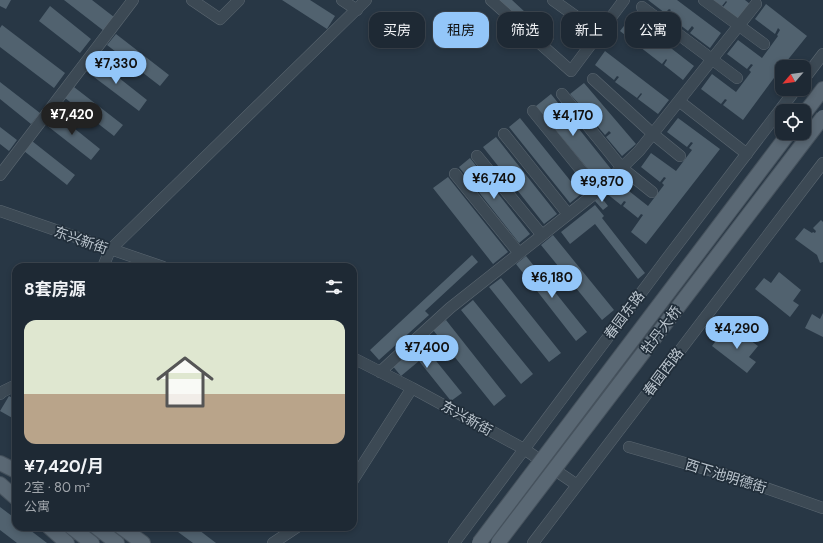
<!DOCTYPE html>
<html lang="zh">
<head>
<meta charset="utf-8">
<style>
  :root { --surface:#1e2934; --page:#26313c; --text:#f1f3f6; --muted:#a1a6ac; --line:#3c454f; --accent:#93c6f9 }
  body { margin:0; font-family:"DM Sans","Noto Sans SC",sans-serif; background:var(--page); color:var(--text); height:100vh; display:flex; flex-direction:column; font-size:15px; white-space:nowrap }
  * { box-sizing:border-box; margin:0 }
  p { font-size:13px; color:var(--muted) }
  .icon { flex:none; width:22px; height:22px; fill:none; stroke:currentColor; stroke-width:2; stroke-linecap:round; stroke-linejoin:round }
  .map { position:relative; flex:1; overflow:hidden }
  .panel { position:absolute; left:12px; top:263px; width:345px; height:268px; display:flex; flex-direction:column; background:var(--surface); border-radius:12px; box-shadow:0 2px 6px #0003,0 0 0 1px var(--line) }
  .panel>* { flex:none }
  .top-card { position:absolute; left:369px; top:12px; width:380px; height:36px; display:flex; gap:8px }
  .needle { width:26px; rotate:242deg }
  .fabs { position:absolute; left:775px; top:60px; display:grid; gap:8px }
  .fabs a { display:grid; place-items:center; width:36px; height:36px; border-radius:8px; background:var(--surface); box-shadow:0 2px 6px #0003,0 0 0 1px var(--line); font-size:20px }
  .price { position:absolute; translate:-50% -34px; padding:0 9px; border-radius:14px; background:var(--accent); color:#111; font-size:13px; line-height:26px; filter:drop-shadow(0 1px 2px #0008) }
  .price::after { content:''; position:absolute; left:50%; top:24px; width:12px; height:9px; margin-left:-6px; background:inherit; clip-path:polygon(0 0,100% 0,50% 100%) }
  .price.on { background:#222; color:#fff }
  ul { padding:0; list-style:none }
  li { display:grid; align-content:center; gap:8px; height:212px; padding:0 12px }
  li+li { border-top:1px solid var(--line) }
  li span { display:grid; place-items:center; height:124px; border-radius:12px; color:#555 }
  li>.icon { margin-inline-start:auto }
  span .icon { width:72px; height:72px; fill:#fffc; stroke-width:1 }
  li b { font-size:17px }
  h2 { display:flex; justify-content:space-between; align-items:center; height:48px; padding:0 12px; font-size:17px }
  .chip { padding:0 14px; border-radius:12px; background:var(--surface); box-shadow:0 2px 6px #0003,0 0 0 1px var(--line); font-size:14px; line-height:36px }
  .chip.on { background:var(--accent); color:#111 }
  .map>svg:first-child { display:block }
  .building { fill:#51626f }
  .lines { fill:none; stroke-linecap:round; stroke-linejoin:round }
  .minor-casing { stroke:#5b6771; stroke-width:12 }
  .major-casing { stroke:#46525d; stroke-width:16 }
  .minor { stroke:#3c4954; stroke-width:11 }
  .major { stroke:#5a6874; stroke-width:14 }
  .major-bridge-casing { stroke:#46525d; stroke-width:16; stroke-linecap:butt }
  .major-bridge { stroke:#5a6874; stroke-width:14 }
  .labels { text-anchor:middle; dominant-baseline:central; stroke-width:3.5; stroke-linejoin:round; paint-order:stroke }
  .street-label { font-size:14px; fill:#bac4cd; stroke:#212e3a }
</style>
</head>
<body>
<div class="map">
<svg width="823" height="543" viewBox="0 0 823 543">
  <rect width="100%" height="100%" fill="#283745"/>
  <path class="building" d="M0 0H11L6 9 0 6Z
    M64 0H92L114 17 104 31Z
    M282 0H310L335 16 327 29Z
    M498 0H512L554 39 548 46Z
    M648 0H677L721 33 710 48 690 33 694 28 692 26 688 31 667 15 671 10 669 9 665 13Z
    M713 0H745L750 4 739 19 723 7 727 2 726 1 722 6Z
    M766 4 807 36 782 67 743 120 723 105 727 100 725 99 721 104 701 89 712 74 736 92 751 72 749 70 753 65 751 64 747 69 727 54 738 40 762 58 778 36 777 35 780 30 778 28 775 34 755 19Z
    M50 6 91 39 80 53 39 21Z
    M631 17 694 66 683 80 664 65 667 60 666 59 662 64 640 47 644 43 642 41 639 46 620 31Z
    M2 25 65 73 54 88 0 47V28Z
    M116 34 169 75 160 86 107 45Z
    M605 51 669 100 658 114 638 99 642 94 641 93 637 98 615 82 619 77 617 76 614 80 595 65Z
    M95 59 147 100 139 111 86 71Z
    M0 82 40 113 31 124 0 99Z
    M584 83 636 144 622 156 606 137 611 133 609 131 605 135 587 114 592 111 590 109 586 112 570 94Z
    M74 87 123 125 114 136 65 98Z
    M551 94 611 169 597 180 536 106Z
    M54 112 100 149 91 160 45 124Z
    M520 118 581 194 570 203 509 127Z
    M678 118 720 149 646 244 631 232 643 215 641 214 638 218 623 206 626 202 624 201 621 205 606 193 615 180 648 206 664 185 662 183 666 178 664 177 660 182 641 167 651 153 676 171 692 150 689 148 693 143 691 142 687 147 667 132Z
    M0 127 17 140 9 151 0 144Z
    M496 137 557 214 544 224 483 147Z
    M32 141 75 175 67 185 24 151Z
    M470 158 530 234 519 243 459 167Z
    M448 177 508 252 493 264 433 188Z
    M601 197 608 206 603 210 595 201Z
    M595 205 604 216 602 218 645 273 638 279 595 224 570 244 561 232Z
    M821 220 823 222V262L820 263 817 255 795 239 804 228 812 233 813 232 815 233 816 231 813 228Z
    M553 235 614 310 602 320 541 245Z
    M472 255 478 262 425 311 429 315 379 360 370 350Z
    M526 256 587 332 576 341 516 264Z
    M779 272 801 290 793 301 799 305 790 317 755 289 764 278 771 283Z
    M501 278 561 353 549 362 489 287Z
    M473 300 533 374 521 384 461 310Z
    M823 313V337L805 328 812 314 820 319Z
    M446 320 506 396 494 406 433 330Z
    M735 329 758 346 749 357 756 362 747 373 712 346 721 334 728 339Z
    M420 341 462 393 451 401 419 361 401 376 391 364Z
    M9 396 16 400V420L0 411Z
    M0 507 16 519V527H26L47 543H17L0 530Z
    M176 527H195L216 543H193L174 529Z"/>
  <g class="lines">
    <g class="minor-casing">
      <path id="minor" d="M192 0 220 19 239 0
        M342 0 357 10
        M491 0 571 71 624 0
        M553 0 599 33
        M704 0 764 44
        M642 7 737 78
        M593 79 653 134 680 156
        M804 79 823 54
        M562 94 622 168 652 192
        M679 101 747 154
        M533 111 598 191
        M504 134 568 214
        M477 156 542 235
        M455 174 519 253
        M0 175 133 0
        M0 211 163 267
        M103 267 110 250 366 0
        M353 358 412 388 524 449 577 485
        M380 372 450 308 598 191 639 151 756 4
        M0 394 2 392 16 385
        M629 447 737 478 823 508
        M353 480 412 388
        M273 543 297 527
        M454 543 668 257 796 89
        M533 543 823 163"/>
    </g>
    <g class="major-casing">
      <path id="major" d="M804 114 823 89
        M0 463 16 471
        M0 484 16 498
        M49 527 67 543
        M71 527 92 543
        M96 527 117 543
        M121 527 143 543"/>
    </g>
    <use href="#minor" class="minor"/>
    <use href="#major" class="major"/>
    <g class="major-bridge-casing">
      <path id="major-bridge" d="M479 543 789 133
        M498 543 823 117"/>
    </g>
    <use href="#major-bridge" class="major-bridge"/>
  </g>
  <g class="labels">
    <g class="street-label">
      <text transform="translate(81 240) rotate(19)">东兴新街</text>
      <text transform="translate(624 315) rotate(-53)">春园东路</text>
      <text transform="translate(661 330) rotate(-53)">牡丹大桥</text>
      <text transform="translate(663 372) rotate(-53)">春园西路</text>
      <text transform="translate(467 418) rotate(29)">东兴新街</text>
      <text transform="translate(726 476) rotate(17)">西下池明德街</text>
    </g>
  </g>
</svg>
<div class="fabs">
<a><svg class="needle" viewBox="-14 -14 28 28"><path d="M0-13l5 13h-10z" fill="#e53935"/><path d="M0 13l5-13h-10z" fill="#a1a6ac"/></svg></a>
<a><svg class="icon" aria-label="locate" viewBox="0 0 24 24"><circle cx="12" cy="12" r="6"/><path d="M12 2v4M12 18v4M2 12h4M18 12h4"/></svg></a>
</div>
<b class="price" style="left:116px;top:85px">¥7,330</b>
<b class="price on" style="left:72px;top:136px">¥7,420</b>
<b class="price" style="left:573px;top:137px">¥4,170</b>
<b class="price" style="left:494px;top:200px">¥6,740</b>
<b class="price" style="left:602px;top:203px">¥9,870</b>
<b class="price" style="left:552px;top:299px">¥6,180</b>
<b class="price" style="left:737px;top:350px">¥4,290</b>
<b class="price" style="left:427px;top:369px">¥7,400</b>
<div class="top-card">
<a class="chip">买房</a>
<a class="chip on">租房</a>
<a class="chip">筛选</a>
<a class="chip">新上</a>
<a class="chip">公寓</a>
</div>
<section class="panel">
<h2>8套房源<svg class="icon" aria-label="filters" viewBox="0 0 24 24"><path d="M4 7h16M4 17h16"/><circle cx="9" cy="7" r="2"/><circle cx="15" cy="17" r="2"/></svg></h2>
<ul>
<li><span style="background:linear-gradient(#dfe7d0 60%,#b9a48a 0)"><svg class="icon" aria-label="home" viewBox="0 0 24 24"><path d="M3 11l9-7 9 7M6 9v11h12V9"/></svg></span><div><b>¥7,420/月</b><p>2室 · 80 m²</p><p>公寓</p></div></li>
</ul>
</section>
</div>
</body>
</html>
